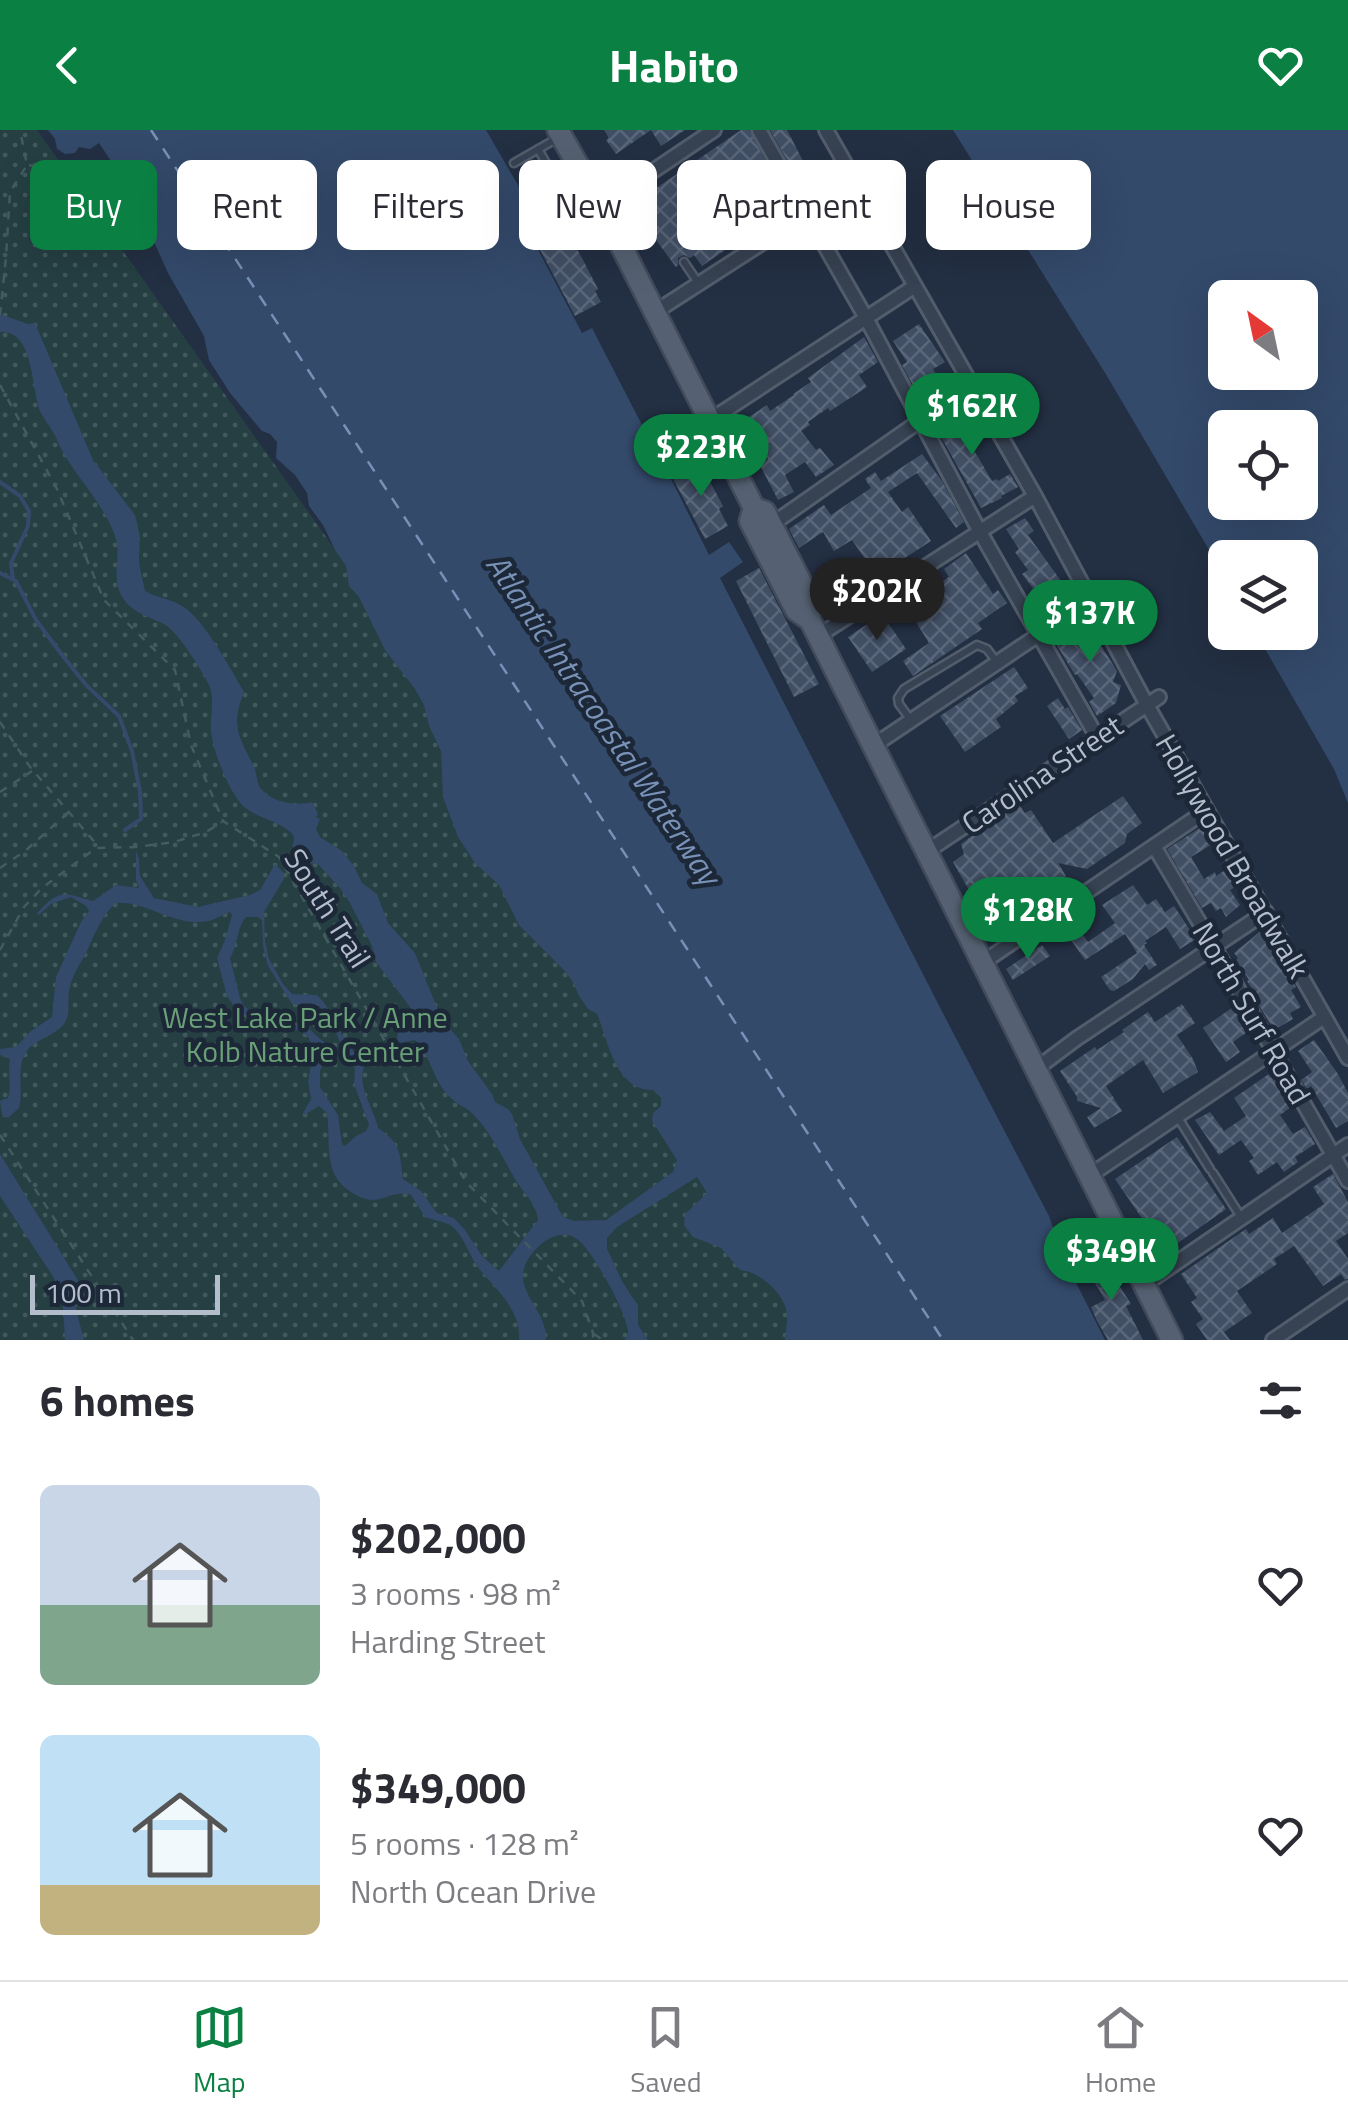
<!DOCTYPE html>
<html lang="en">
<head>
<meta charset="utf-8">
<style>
  :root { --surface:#fff; --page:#f2f2f3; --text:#2b2b33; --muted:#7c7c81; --line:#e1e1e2; --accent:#0b8043 }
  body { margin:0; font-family:"Titillium Web",sans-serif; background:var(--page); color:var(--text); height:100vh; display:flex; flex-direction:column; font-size:38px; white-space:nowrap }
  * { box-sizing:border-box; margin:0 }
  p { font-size:32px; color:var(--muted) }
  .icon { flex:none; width:55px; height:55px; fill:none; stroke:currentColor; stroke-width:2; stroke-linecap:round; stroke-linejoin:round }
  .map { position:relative; height:1210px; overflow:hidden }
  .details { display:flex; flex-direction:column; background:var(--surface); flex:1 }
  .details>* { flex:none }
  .banner { position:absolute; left:30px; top:30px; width:1290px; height:90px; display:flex; gap:20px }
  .needle { width:65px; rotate:327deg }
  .buttons { position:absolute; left:1208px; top:150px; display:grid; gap:20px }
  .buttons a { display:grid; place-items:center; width:110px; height:110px; border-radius:15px; background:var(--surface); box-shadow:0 10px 40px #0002; font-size:50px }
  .scale { position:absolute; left:30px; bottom:25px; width:190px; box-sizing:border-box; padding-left:10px; border:5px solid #b4bdcc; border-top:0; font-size:28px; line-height:35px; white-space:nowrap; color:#b4bdcc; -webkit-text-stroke:8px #1c2737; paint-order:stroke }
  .price { position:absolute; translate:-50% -85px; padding:0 22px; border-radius:35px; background:var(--accent); color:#fff; font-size:32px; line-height:65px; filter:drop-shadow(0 2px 5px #0008) }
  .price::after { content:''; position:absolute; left:50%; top:60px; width:30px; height:22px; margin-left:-15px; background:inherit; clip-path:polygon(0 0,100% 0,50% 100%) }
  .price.active { background:#222; color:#fff }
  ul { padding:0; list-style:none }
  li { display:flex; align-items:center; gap:30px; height:250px; padding:0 40px }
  li span { display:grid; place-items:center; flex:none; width:280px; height:200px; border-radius:15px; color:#555 }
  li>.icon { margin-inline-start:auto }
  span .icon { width:120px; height:120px; fill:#fffc; stroke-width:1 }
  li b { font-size:42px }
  h2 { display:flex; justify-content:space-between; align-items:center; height:120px; padding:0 40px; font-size:42px }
  .tag { padding:0 35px; border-radius:15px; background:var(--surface); box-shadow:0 10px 40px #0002; font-size:35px; line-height:90px }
  .tag.active { background:var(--accent); color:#fff }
  header { display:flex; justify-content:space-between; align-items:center; height:130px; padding:0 40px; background:var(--accent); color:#fff; font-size:45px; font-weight:700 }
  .tab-bar { display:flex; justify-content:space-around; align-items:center; height:140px; border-top:2px solid var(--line); background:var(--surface); font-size:28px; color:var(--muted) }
  .tab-bar a { display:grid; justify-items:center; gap:5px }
  .tab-bar .active { color:var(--accent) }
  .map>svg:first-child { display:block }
  .park { fill:url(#park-dots) }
  .water { fill:#344a6b; fill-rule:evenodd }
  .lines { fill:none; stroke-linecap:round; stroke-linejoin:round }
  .stream { stroke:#344a6b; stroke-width:4 }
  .ferry { stroke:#7891b7; stroke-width:2.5; stroke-dasharray:12 10; stroke-linecap:butt }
  .building { fill:url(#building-cross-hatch) }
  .lane-casing { stroke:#525d6c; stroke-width:11 }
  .street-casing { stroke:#525d6c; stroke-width:18 }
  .primary-casing { stroke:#414b5b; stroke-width:25 }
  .path { stroke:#435c60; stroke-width:2.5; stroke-dasharray:8 8; stroke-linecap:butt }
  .lane { stroke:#374252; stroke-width:6 }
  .street { stroke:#374252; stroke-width:12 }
  .primary { stroke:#556172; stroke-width:20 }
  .labels { text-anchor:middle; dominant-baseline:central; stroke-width:9; stroke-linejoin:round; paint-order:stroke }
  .street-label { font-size:30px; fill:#b4bdcc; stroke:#1c2737 }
  .park-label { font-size:30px; fill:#69a077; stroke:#1c2737 }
  .water-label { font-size:32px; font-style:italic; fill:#7891b7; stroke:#1c2737 }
</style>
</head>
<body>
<header><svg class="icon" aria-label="back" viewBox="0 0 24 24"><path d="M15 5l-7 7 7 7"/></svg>Habito<svg class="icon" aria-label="heart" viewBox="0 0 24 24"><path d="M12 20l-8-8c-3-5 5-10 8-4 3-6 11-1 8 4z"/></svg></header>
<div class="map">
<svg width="1348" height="1210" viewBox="0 0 1348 1210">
  <defs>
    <pattern id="park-dots" width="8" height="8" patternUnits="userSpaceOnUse" patternTransform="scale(2.5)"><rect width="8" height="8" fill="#253f43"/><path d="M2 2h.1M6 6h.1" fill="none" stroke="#42595d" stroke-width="1.8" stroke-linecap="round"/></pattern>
    <pattern id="building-cross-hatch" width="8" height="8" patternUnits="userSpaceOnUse" patternTransform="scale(2.5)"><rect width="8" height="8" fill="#414f65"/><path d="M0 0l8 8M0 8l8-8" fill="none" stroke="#5a667a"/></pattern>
  </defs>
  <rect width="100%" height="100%" fill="#232f43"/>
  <path class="park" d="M0 0H37L733 980 858 1210H0Z"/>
  <path class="water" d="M48 0H486L537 88 525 95 582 203 592 198 642 295H644L709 425 729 412 743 432 720 448 948 893 1049 1086 1064 1129 1105 1210H785C785 1202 788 1192 787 1184 785 1164 759 1141 740 1140L721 1118 693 1107 684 1095 685 1084 707 1063 697 1047 617 1097 607 1108V1119L622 1151 638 1176V1195L648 1210H625C626 1208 627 1206 628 1203 629 1186 591 1118 577 1109 563 1099 546 1108 536 1119 501 1156 548 1175 546 1210H519C521 1180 498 1162 481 1141 470 1128 466 1111 455 1099 447 1091 435 1091 425 1087L411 1065C396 1060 388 1069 373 1070 365 1070 357 1066 351 1062 322 1044 331 1012 327 983L319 976 304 985 303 983 311 969 308 951 314 920 308 907 302 901 293 899 254 891 234 876 227 866 217 828 225 810 232 785 230 782C222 784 216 790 208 791 175 798 146 770 115 773 101 788 95 803 87 821 81 833 73 843 70 857 67 867 70 879 67 888 61 906 33 908 25 924 16 940 24 960 19 978L8 988 2 985 0 971 8 968C12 955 7 942 10 929L0 925V919L16 917 31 901 52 887 56 847 81 792 89 781 86 776 71 767 51 774 39 785 37 783C60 758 64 763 93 771L116 755 139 758 136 750V721L139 729 140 746 154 768 198 777 250 765 260 760 275 734 284 743V749L264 782 265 810 269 829 283 854 292 864 317 865C336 883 339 909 358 926L375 917 380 927 364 937C357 958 374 978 378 998 403 1015 399 1023 403 1049L421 1061 437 1083 454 1088 465 1100 482 1126 499 1141 538 1090C536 1073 524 1064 515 1049 502 1027 491 1002 472 983 464 976 454 973 447 964 433 949 429 922 415 910L400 913 397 909 398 901 411 890 412 883 410 877 376 832 372 816 350 773 340 758 318 734 299 732 293 722 294 706C280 688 252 690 238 670 227 655 212 619 211 600 210 584 215 570 209 555 201 539 179 503 164 494 148 486 131 483 121 465 111 447 122 425 115 406 104 374 79 351 63 322 59 316 57 308 53 302 49 295 44 289 41 283 31 262 35 199 0 202V184L28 194 35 193 93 330 135 385 140 407 139 433 145 461C159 469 176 469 189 481 207 496 232 541 244 562 230 598 239 605 254 637 257 643 256 652 261 659 273 673 296 676 312 672L318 684 316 687 320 689 316 699 320 707 342 721 354 736 362 753 377 764 388 793 415 823 442 890 459 909 468 931 492 964 495 972 508 979 512 984 520 1009 563 1087 574 1091 606 1090 673 1042 677 1030 652 991 653 983 661 976V968L653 960C616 961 608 911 597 884L588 879 579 866 573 852 563 839 519 795 499 755 475 733 458 707 443 667 441 621 429 596 424 575 415 559 385 520 359 467 349 456 346 436 335 420 323 395 309 376 307 363 295 345 276 328 277 312 270 304 262 301 230 263 209 230 204 206 168 143 132 63 99 13 90 19 79 17 75 23 65 24 57 19 55 9ZM246 787H258L262 790 263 816 268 836 292 874 319 876 329 886 339 910 355 936 354 954 369 995 366 1001 356 1006 345 1016 342 1014 338 985 320 957V941L327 923V915L308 898 259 887 244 876 240 868 230 828C238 815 237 797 246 787Z
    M953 0H1348V673L1334 639 1256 503 1300 502V428H1225V447L1107 246ZM1225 168H1300V242H1225ZM1225 298H1300V372H1225Z
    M0 1024 79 1152 76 1179 84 1210H65L63 1176 54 1148 0 1066Z"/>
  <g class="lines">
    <path class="stream" d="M0 352 20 366 29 381 28 396 11 433 13 450
      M0 443 16 451 36 490 62 525 87 556 119 586 132 621 140 661 141 689 125 700"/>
    <path class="ferry" d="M151 0 943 1210"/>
  </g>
  <path class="building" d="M604 0H685L661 16 651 0 616 24 606 10 609 8Z
    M741 0H749L790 75 702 136 694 125 690 128 684 125 678 128V135L676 137 639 87 643 84 651 87 656 82 655 76 657 75 649 63Z
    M770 0H787L815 54 804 60Z
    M554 82 560 94 562 93 582 128 598 159 595 161 601 172 575 186 528 97Z
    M919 194 945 232 933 239 945 261 923 274 902 235 907 232 893 211Z
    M864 207 878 232 859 245 867 257 830 281 828 278 808 292 810 295 801 301 816 320 820 318 834 335 816 347 805 332 785 345 794 362 778 370 760 335 768 329 753 306 756 304 746 289 767 275 770 281 794 265 793 264 811 252 808 248Z
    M968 274 980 291 973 296 975 298 965 305 992 351 997 349 998 351 1010 344 1018 357 1001 366 1002 368 981 378 936 298Z
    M922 324 942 351 964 392 956 398 917 343 888 362 902 382 908 377 931 411 877 446 852 410 834 421 823 402 799 418 789 399 824 375 831 385 871 358 865 349 875 342 881 351Z
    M699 331 723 376 719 379 728 396 705 409 671 345Z
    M1025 388 1034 401 1028 405 1066 458 1061 461 1063 464 1047 476 1022 444 1028 440 1015 422 1019 419 1006 399Z
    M966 423 993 464 998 460 1007 473 978 493 982 499 913 546 903 531 929 513 906 476 949 447 944 439Z
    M759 438 819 554 794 567 736 451Z
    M882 484 906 519 872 542 848 507Z
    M1084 488 1117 541 1113 552 1121 555 1116 573 1097 586 1089 572 1094 568 1077 544 1075 545 1053 509Z
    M1014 537 1028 558 1015 566 1018 571 996 589 1001 597 965 622 940 586Z
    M1058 568 1065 579 1068 577 1082 600 1069 609 1047 576Z
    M1123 666 1142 693 1127 704 1125 713 1087 739 1058 733 1066 746 1057 752 1062 762 1009 798 1000 790 990 797 953 732 964 724 961 714 1018 673 1025 683 1031 680 1053 713Z
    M1203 696 1214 713 1191 727 1204 749 1215 742 1216 746 1227 739 1237 756 1230 760 1240 775 1226 787 1221 778 1216 781 1211 773 1202 778 1167 719Z
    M1133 755 1147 775 1156 769 1165 782 1174 776 1196 809 1180 819 1166 797 1145 811 1147 813 1144 815 1157 835 1149 840 1145 834 1133 849 1114 861 1110 860 1101 847 1137 823 1125 804 1085 830 1059 793 1081 778 1087 787 1076 795 1088 812 1115 793 1102 775Z
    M1262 800 1296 857 1291 860 1301 877 1290 883 1293 889 1274 900 1252 864 1254 862 1247 851 1249 850 1236 830 1238 828 1234 823Z
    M1042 815 1050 826 1013 850 1006 839Z
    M1182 874 1195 893 1177 905 1193 929 1198 942 1163 963 1143 930 1106 956 1122 981 1094 998 1087 987 1101 978 1077 971V967L1060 941 1095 917 1097 920 1124 902 1122 900 1148 882 1155 892Z
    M1236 875 1250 900 1233 912 1240 922 1226 932 1203 898Z
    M1314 910 1338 944 1348 963V991L1336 998 1311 956 1307 959 1301 950 1312 942 1298 921Z
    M1273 941 1281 953 1277 956 1291 977 1280 985 1293 1004 1305 997 1315 1014 1295 1027 1298 1032 1284 1042 1277 1032 1258 1045 1249 1031 1254 1028 1241 1010 1219 1025 1195 990 1210 982 1224 1001 1246 986 1234 968Z
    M1177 1007 1226 1079 1165 1122 1115 1049Z
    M1333 1044 1348 1072V1103L1336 1111 1348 1129V1149L1345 1150 1341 1144 1323 1156 1294 1116 1274 1129 1277 1134 1237 1161 1252 1183 1224 1202 1230 1210H1207L1196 1194 1203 1189 1191 1172 1197 1168 1181 1144 1246 1099 1249 1104 1273 1088 1282 1103 1324 1074 1313 1057Z
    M1098 1122 1131 1174 1126 1176 1143 1210H1108L1097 1191 1091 1177 1105 1170 1082 1131Z"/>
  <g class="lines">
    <g class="lane-casing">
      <path id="lane" d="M538 19 567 70
        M514 33 556 9
        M632 57 649 80
        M533 67 558 53
        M684 132 699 154
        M910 589 899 574 898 568 904 559 977 515 987 519 996 531
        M1177 986 1210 1039
        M1213 1043 1241 1087"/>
    </g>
    <g class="street-casing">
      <path id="street" d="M759 0 866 188 980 402 1097 607
        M826 0 1035 366 1147 575 1348 928
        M601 76 714 0
        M655 182 855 53
        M709 291 915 156
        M771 395 971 255
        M818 506 1035 366
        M873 616 1092 469
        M1154 716 1214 817 1348 1051
        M926 722 1159 567
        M982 833 1207 680
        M1036 939 1076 909 1266 782
        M1089 1046 1324 887
        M1144 1155 1348 1015
        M1273 1210 1348 1159"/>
    </g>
    <g class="primary-casing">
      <path id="primary" d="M558 0 601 76 754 378 765 382 811 472 810 490
        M754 378 750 391 796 480 810 490 1172 1210"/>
    </g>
    <path class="path" d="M29 35 84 50 119 88 128 104 136 107 153 96
      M0 185 6 127 10 62 27 35 20 0
      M0 255 57 359 104 470 175 540 191 615 223 691 279 727 466 1052 582 1171 593 1203V1210
      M0 592 30 637 98 716
      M0 662 32 641
      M0 738 25 721 69 682
      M0 820 24 777 42 758 96 718 136 717 174 712 206 702 222 692
      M0 1005 133 1210
      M594 1204 603 1210"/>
    <use href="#lane" class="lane"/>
    <use href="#street" class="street"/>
    <use href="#primary" class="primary"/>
  </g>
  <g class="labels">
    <g class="street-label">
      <text transform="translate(1042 644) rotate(-34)">Carolina Street</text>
      <text transform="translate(1233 726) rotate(60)">Hollywood Broadwalk</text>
      <text transform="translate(328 778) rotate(58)">South Trail</text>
      <text transform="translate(1252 883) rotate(60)">North Surf Road</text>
    </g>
    <g class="park-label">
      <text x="305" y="887">West Lake Park / Anne<tspan x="305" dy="34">Kolb Nature Center</tspan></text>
    </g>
    <g class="water-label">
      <text transform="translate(604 589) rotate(56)">Atlantic Intracoastal Waterway</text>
    </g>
  </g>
</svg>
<div class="buttons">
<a><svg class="needle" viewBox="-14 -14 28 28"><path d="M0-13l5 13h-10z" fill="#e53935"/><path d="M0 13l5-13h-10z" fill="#7c7c81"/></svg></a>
<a><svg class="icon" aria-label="locate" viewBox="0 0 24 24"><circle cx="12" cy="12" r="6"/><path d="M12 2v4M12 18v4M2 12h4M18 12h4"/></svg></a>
<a><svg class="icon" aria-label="layers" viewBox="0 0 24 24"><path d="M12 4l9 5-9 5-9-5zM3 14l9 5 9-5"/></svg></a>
</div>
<div class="scale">100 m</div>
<b class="price" style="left:972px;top:328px">$162K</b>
<b class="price" style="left:701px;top:369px">$223K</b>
<b class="price active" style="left:877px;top:513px">$202K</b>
<b class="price" style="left:1090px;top:535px">$137K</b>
<b class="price" style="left:1028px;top:832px">$128K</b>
<b class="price" style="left:1111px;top:1173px">$349K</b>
<div class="banner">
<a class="tag active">Buy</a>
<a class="tag">Rent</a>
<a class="tag">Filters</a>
<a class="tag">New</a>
<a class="tag">Apartment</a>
<a class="tag">House</a>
</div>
</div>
<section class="details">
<h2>6 homes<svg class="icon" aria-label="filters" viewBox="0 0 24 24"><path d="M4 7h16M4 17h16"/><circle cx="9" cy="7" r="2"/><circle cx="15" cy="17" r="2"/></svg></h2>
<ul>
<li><span style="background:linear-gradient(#c9d6e8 60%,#7fa58c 0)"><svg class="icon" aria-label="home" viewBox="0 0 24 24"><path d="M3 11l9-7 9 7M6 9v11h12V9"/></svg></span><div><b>$202,000</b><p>3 rooms · 98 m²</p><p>Harding Street</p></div><svg class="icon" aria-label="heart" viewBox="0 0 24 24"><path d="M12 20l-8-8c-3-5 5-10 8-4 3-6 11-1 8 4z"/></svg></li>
<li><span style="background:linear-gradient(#bfe0f5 75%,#c2b280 0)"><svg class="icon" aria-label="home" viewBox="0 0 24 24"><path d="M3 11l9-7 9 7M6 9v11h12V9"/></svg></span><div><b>$349,000</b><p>5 rooms · 128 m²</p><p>North Ocean Drive</p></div><svg class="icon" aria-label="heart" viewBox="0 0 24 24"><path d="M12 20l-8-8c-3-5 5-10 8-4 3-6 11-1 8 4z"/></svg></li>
</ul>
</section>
<nav class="tab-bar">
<a class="active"><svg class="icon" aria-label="map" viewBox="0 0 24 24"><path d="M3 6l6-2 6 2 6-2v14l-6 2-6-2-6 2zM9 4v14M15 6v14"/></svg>Map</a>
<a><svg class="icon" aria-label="saved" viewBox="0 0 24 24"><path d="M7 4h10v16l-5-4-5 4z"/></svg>Saved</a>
<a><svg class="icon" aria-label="home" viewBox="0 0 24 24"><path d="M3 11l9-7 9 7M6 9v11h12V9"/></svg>Home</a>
</nav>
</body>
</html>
